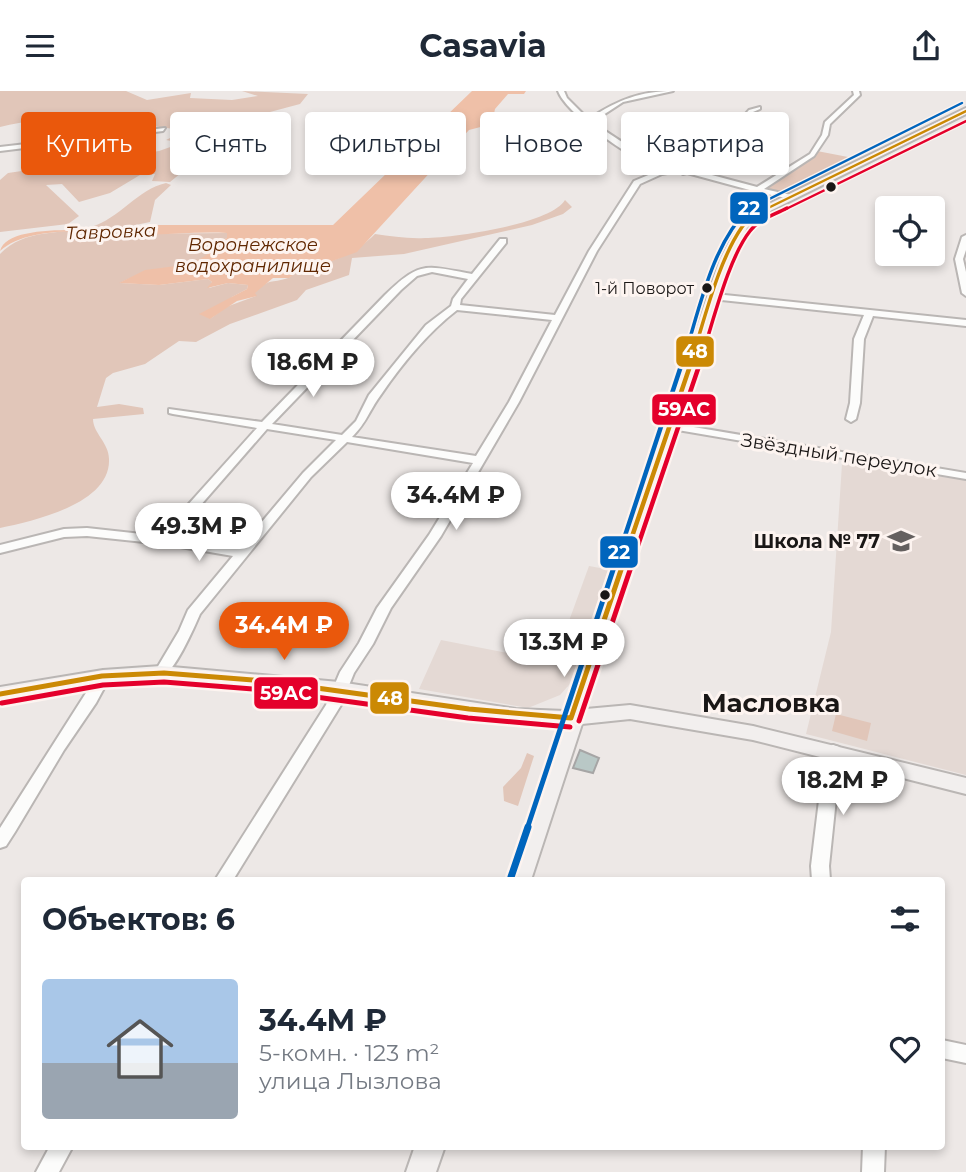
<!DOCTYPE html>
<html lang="ru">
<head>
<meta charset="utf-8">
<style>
  :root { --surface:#fff; --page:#f6f6f7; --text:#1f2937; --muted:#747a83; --accent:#ea580c }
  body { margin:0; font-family:Montserrat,sans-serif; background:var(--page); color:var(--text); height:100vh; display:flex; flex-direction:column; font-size:26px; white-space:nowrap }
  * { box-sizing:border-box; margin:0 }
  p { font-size:23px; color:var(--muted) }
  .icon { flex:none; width:38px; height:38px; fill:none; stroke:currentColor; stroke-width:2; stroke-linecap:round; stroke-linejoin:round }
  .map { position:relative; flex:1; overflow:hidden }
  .sheet { position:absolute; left:21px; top:786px; width:924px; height:273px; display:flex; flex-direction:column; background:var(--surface); border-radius:7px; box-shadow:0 4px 10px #0003 }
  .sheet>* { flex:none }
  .guide { position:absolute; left:21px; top:21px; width:924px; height:63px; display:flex; gap:14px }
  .controls { position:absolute; left:875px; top:105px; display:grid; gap:14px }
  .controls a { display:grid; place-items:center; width:70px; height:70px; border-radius:7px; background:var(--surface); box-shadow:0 4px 10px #0003; font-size:35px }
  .price { position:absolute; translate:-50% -60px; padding:0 16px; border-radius:24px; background:#fff; color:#222; font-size:23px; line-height:46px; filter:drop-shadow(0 2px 4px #0008) }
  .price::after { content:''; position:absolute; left:50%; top:42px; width:21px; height:16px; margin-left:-10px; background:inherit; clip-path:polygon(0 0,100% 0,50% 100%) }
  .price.selected { background:var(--accent); color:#fff }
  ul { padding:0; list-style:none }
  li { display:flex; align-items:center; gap:21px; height:175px; padding:0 21px }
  li span { display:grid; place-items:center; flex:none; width:196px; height:140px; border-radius:7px; color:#555 }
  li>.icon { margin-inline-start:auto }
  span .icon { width:84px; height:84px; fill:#fffc; stroke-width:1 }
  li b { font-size:30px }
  h2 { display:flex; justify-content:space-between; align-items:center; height:84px; padding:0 21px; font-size:30px }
  .pill { padding:0 24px; border-radius:7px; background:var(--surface); box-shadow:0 4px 10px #0003; font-size:24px; line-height:63px }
  .pill.selected { background:var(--accent); color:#fff }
  header { display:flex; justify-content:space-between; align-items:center; height:91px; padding:0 21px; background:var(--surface); font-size:32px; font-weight:700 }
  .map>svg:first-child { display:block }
  .built { fill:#e4d9d4 }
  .green { fill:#e1c6b9 }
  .water { fill:#efc0a8 }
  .building { fill:#b9c8c6; stroke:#a6a5a5; stroke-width:2 }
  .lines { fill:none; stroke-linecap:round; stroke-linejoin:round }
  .street-casing { stroke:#bab6b4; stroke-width:4 }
  .secondary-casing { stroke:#bab6b4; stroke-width:4 }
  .street { fill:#fcfcfb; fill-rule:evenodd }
  .secondary { fill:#f2efee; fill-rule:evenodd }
  .bus-1-far3-casing { stroke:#fdf4f0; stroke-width:5 }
  .bus-1-far2-casing { stroke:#fdf4f0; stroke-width:7 }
  .bus-1-far1-casing { stroke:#fdf4f0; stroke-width:9 }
  .bus-1-casing { stroke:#fdf4f0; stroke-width:10 }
  .bus-2-far3-casing { stroke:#fdf4f0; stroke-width:5 }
  .bus-2-far2-casing { stroke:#fdf4f0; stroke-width:7 }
  .bus-2-far1-casing { stroke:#fdf4f0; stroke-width:9 }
  .bus-2-casing { stroke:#fdf4f0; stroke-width:10 }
  .bus-3-far4-casing { stroke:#fdf4f0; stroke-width:5 }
  .bus-3-far3-casing { stroke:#fdf4f0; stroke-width:7 }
  .bus-3-far2-casing { stroke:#fdf4f0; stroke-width:9 }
  .bus-3-far1-casing { stroke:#fdf4f0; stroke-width:10 }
  .bus-3-casing { stroke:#fdf4f0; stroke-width:12 }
  .bus-1-far3 { stroke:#cb8904; stroke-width:2.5 }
  .bus-1-far2 { stroke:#cb8904; stroke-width:3.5 }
  .bus-1-far1 { stroke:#cb8904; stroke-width:4.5 }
  .bus-1 { stroke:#cb8904; stroke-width:5 }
  .bus-2-far3 { stroke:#e4002b; stroke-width:2.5 }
  .bus-2-far2 { stroke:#e4002b; stroke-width:3.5 }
  .bus-2-far1 { stroke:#e4002b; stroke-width:4.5 }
  .bus-2 { stroke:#e4002b; stroke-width:5 }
  .bus-3-far4 { stroke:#0065bd; stroke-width:2.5 }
  .bus-3-far3 { stroke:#0065bd; stroke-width:3.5 }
  .bus-3-far2 { stroke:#0065bd; stroke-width:4.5 }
  .bus-3-far1 { stroke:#0065bd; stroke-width:5 }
  .bus-3 { stroke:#0065bd; stroke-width:7 }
  .bus-dot { fill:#1a1716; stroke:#fdf4f0; stroke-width:2.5 }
  .labels { text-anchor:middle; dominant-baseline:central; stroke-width:6; stroke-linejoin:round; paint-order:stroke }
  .far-bus-label { font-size:16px; fill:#1a1716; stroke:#fdf4f0; text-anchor:end }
  .far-water-label { font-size:18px; font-style:italic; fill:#602701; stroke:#fdf4f0 }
  .street-label { font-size:19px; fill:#1a1716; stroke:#fdf4f0 }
  .poi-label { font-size:19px; font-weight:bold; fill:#1a1716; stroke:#fdf4f0; text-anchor:end }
  .district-label { font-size:26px; font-weight:bold; fill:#1a1716; stroke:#fdf4f0 }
  .line-badge { stroke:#fdf4f0; stroke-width:2.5 }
  .badge-label { font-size:19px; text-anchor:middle; font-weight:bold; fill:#fff }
</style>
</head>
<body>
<header><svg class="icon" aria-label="menu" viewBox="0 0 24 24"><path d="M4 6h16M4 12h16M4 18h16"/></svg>Casavia<svg class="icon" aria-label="share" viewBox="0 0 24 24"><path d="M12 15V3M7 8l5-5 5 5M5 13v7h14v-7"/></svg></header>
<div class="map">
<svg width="966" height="1081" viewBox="0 0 966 1081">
  <rect width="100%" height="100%" fill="#ede8e6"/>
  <path class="built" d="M842 373 966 389V684L806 643 831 541Z
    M589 475 611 479 569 594 560 604 528 617 419 598 441 549 554 571Z"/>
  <path class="green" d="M0 0H126L147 9 191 2 190 7 232 9 258 5 242 0 308 3 300 13 251 26 240 40 249 54 183 67 174 75 181 82 170 91 152 90 155 83 140 84 110 102 79 111 62 93 46 94 79 125 68 133 0 141V89L8 82 159 60 176 54V51L166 49 178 43 174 38C110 29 65 20 0 36Z
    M817 60 848 66 835 75 834 80 789 102 760 99Z
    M166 92 171 94 155 109 150 131 126 136 151 134 121 140 128 143 227 142V147L216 152 220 156C209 161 203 170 191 173 167 180 144 179 120 192L159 194 208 188 212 191 209 197 228 192 248 194 247 198 232 206 210 228 226 216 256 205 254 202C271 186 270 193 288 187 293 185 296 180 302 178 331 171 353 165 375 143 391 145 408 148 425 147 454 147 551 133 565 109L572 116 563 123 532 134 404 163 352 167 349 184 306 199 297 209 230 233 196 251 179 250 145 273 113 282 106 287 97 316 119 313 143 317 144 323 93 328C93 342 109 352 109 368 111 413 33 430 0 437V163C25 137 60 144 91 136 119 128 138 98 166 92Z
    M836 623 871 632 867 650 832 640Z
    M527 662 534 665 518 715 504 710 503 696 521 677Z"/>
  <path class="water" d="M472 0H526L524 3H508L495 18 492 33 469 39 357 161 313 177 299 179 289 187H273L255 202 257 205 237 210 210 228 199 223 247 198 248 194 228 192 207 197 212 191 208 188 159 194 119 192 145 179 192 173 219 156 215 152 227 147V142C195 140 162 145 130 143 94 140 28 134 0 160 8 130 99 142 124 139 133 138 142 135 151 134H333Z"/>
  <path class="building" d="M580 659 599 667 593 682 573 677Z"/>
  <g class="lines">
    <g class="street-casing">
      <path id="street" d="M558 0H564L567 7 590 30 592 26C618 9 641 0 673 0L623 11 597 28 596 34C621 49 671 90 700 71 715 61 736 33 749 19L760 16V18L753 21 705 73 693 79 757 96 810 63 822 44 825 31 854 4 853 0H859L860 4 830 33 828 44 814 65 764 98 791 104V108L757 101 687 82 683 83 678 80 662 83 640 93 597 160 519 311 441 445 391 517 373 553 354 582 341 614 233 789H215L326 614 340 581 359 552 377 517 429 444 473 372 347 351 311 386 200 523C194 537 174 582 161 587L154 582 179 540 188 519 233 465 163 453 87 445 64 446 0 462V454L64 438 87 437 160 445 257 337 173 323 169 322V318L262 331 385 204C421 169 426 175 472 183L500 148H506V152L461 208 460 214 555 224 589 160 634 90 658 80 670 78C663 76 655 74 648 72 626 64 566 22 558 0ZM432 181 468 188 453 208 451 215 426 234 369 304 356 330 342 344 272 333 401 199 417 185ZM457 219 552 229 509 311 476 365 352 346C367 331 369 320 380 305 402 273 427 242 457 219ZM267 338 336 349 303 382 239 458 172 447Z
        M165 37 163 40 0 60V56Z
        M966 144V159L963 168 966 181V205L962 202 955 168 962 146Z
        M715 203 966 229V235L873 225 864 248 860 312 856 328 851 331 846 328 850 312 854 248 864 224 712 208 711 206Z
        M670 332 966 382V388L666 337V333Z
        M103 581 110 586 96 612 64 659 15 741 6 755 0 757V737L98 583Z
        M833 654 839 656 841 660 829 775 830 789H812L811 775 825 660 827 656Z
        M942 949 966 954V972L942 967Z
        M50 1055H73L59 1081H36Z
        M863 1055H885L884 1081H862Z"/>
    </g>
    <g class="secondary-casing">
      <path id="secondary" d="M966 17V23L758 126 747 137 732 168 586 618 630 614 753 635 966 687V703L753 649 630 628 582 633 531 789H507L560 634 516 632 339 605 161 589 103 593 0 610V596L103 579 161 575 339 591 516 618 565 620 720 168 737 136 750 122Z
        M415 1055H445L436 1081H406Z"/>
    </g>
    <use href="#street" class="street"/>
    <use href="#secondary" class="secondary"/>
    <g class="bus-1-far3-casing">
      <path id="bus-1-far3" d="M764 119 966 20"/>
    </g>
    <g class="bus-1-far2-casing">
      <path id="bus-1-far2" d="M690 273C704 232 717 172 742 136 748 127 758 122 768 117"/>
    </g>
    <g class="bus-1-far1-casing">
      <path id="bus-1-far1" d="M622 475 691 272"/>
    </g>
    <g class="bus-1-casing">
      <path id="bus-1" d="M0 603 102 585 164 582 266 590 469 618 571 627
        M571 627 623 473"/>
    </g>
    <g class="bus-2-far3-casing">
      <path id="bus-2-far3" d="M784 119 966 30"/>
    </g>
    <g class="bus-2-far2-casing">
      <path id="bus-2-far2" d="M699 273C712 237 727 169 750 140 759 128 774 124 787 117"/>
    </g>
    <g class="bus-2-far1-casing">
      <path id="bus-2-far1" d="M631 475 700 272"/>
    </g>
    <g class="bus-2-casing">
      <path id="bus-2" d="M2 612 103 594 164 591 265 599 468 627 570 636
        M579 630 632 473"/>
    </g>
    <g class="bus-3-far4-casing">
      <path id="bus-3-far4" d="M747 119 962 12"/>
    </g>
    <g class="bus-3-far3-casing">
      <path id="bus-3-far3" d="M682 273C699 222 710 156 749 117"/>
    </g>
    <g class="bus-3-far2-casing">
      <path id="bus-3-far2" d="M615 475 682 272"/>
    </g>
    <g class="bus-3-far1-casing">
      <path id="bus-3-far1" d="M527 738 615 473"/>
    </g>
    <g class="bus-3-casing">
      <path id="bus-3" d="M511 786 528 736"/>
    </g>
    <use href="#bus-1-far3" class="bus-1-far3"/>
    <use href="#bus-1-far2" class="bus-1-far2"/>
    <use href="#bus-1-far1" class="bus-1-far1"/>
    <use href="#bus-1" class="bus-1"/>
    <use href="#bus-2-far3" class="bus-2-far3"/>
    <use href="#bus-2-far2" class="bus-2-far2"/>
    <use href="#bus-2-far1" class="bus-2-far1"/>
    <use href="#bus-2" class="bus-2"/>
    <use href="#bus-3-far4" class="bus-3-far4"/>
    <use href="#bus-3-far3" class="bus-3-far3"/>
    <use href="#bus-3-far2" class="bus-3-far2"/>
    <use href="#bus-3-far1" class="bus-3-far1"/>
    <use href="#bus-3" class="bus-3"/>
  </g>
  <defs>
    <g id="school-bare" transform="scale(2.1)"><path d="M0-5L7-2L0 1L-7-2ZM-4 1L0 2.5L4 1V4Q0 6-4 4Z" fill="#64605f" stroke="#fdf4f0" stroke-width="2.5" paint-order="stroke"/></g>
  </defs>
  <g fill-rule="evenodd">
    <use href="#school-bare" x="901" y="450"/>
  </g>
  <g class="bus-dot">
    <circle cx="831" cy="96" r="6"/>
    <circle cx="707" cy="197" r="6"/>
    <circle cx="605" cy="504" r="6"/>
  </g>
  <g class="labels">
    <g class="far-bus-label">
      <text x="694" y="197">1-й Поворот</text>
    </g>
    <g class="far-water-label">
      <text transform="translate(111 141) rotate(-2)">Тавровка</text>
      <text x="253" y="154">Воронежское<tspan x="253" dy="21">водохранилище</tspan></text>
    </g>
    <g class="street-label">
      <text transform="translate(839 364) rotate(9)">Звёздный переулок</text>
    </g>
    <g class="poi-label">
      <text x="880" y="450">Школа № 77</text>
    </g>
    <g class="district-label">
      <text x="771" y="612">Масловка</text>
    </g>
  </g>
  <g class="line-badge">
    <rect x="729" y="100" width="40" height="34" rx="7" fill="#0065bd"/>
    <rect x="675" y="244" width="40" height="33" rx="7" fill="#cb8904"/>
    <rect x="651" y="302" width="66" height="33" rx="7" fill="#e4002b"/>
    <rect x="599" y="444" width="40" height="34" rx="7" fill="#0065bd"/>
    <rect x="253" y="585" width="66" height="34" rx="7" fill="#e4002b"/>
    <rect x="369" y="590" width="41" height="34" rx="7" fill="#cb8904"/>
  </g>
  <g class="badge-label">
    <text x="749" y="124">22</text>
    <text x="695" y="267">48</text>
    <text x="684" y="325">59АС</text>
    <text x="619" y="468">22</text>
    <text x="286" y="609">59АС</text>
    <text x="390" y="614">48</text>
  </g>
</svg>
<div class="controls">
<a><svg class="icon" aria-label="locate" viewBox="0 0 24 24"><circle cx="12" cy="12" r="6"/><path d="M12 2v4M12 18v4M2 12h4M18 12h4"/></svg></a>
</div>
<b class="price" style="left:313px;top:308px">18.6M ₽</b>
<b class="price" style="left:456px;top:441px">34.4M ₽</b>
<b class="price" style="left:199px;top:472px">49.3M ₽</b>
<b class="price selected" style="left:284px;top:571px">34.4M ₽</b>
<b class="price" style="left:564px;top:588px">13.3M ₽</b>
<b class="price" style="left:843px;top:726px">18.2M ₽</b>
<div class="guide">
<a class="pill selected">Купить</a>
<a class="pill">Снять</a>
<a class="pill">Фильтры</a>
<a class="pill">Новое</a>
<a class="pill">Квартира</a>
</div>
<section class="sheet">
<h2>Объектов: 6<svg class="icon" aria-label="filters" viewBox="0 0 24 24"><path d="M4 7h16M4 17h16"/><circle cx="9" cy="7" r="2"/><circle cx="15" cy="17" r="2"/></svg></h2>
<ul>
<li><span style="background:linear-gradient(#a9c7e8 60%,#9aa5b1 0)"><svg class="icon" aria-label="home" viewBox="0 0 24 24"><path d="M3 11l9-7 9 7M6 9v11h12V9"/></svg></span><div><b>34.4M ₽</b><p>5-комн. · 123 m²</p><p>улица Лызлова</p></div><svg class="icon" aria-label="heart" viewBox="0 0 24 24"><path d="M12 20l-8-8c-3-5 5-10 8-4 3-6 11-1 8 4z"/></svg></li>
</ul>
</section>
</div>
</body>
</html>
